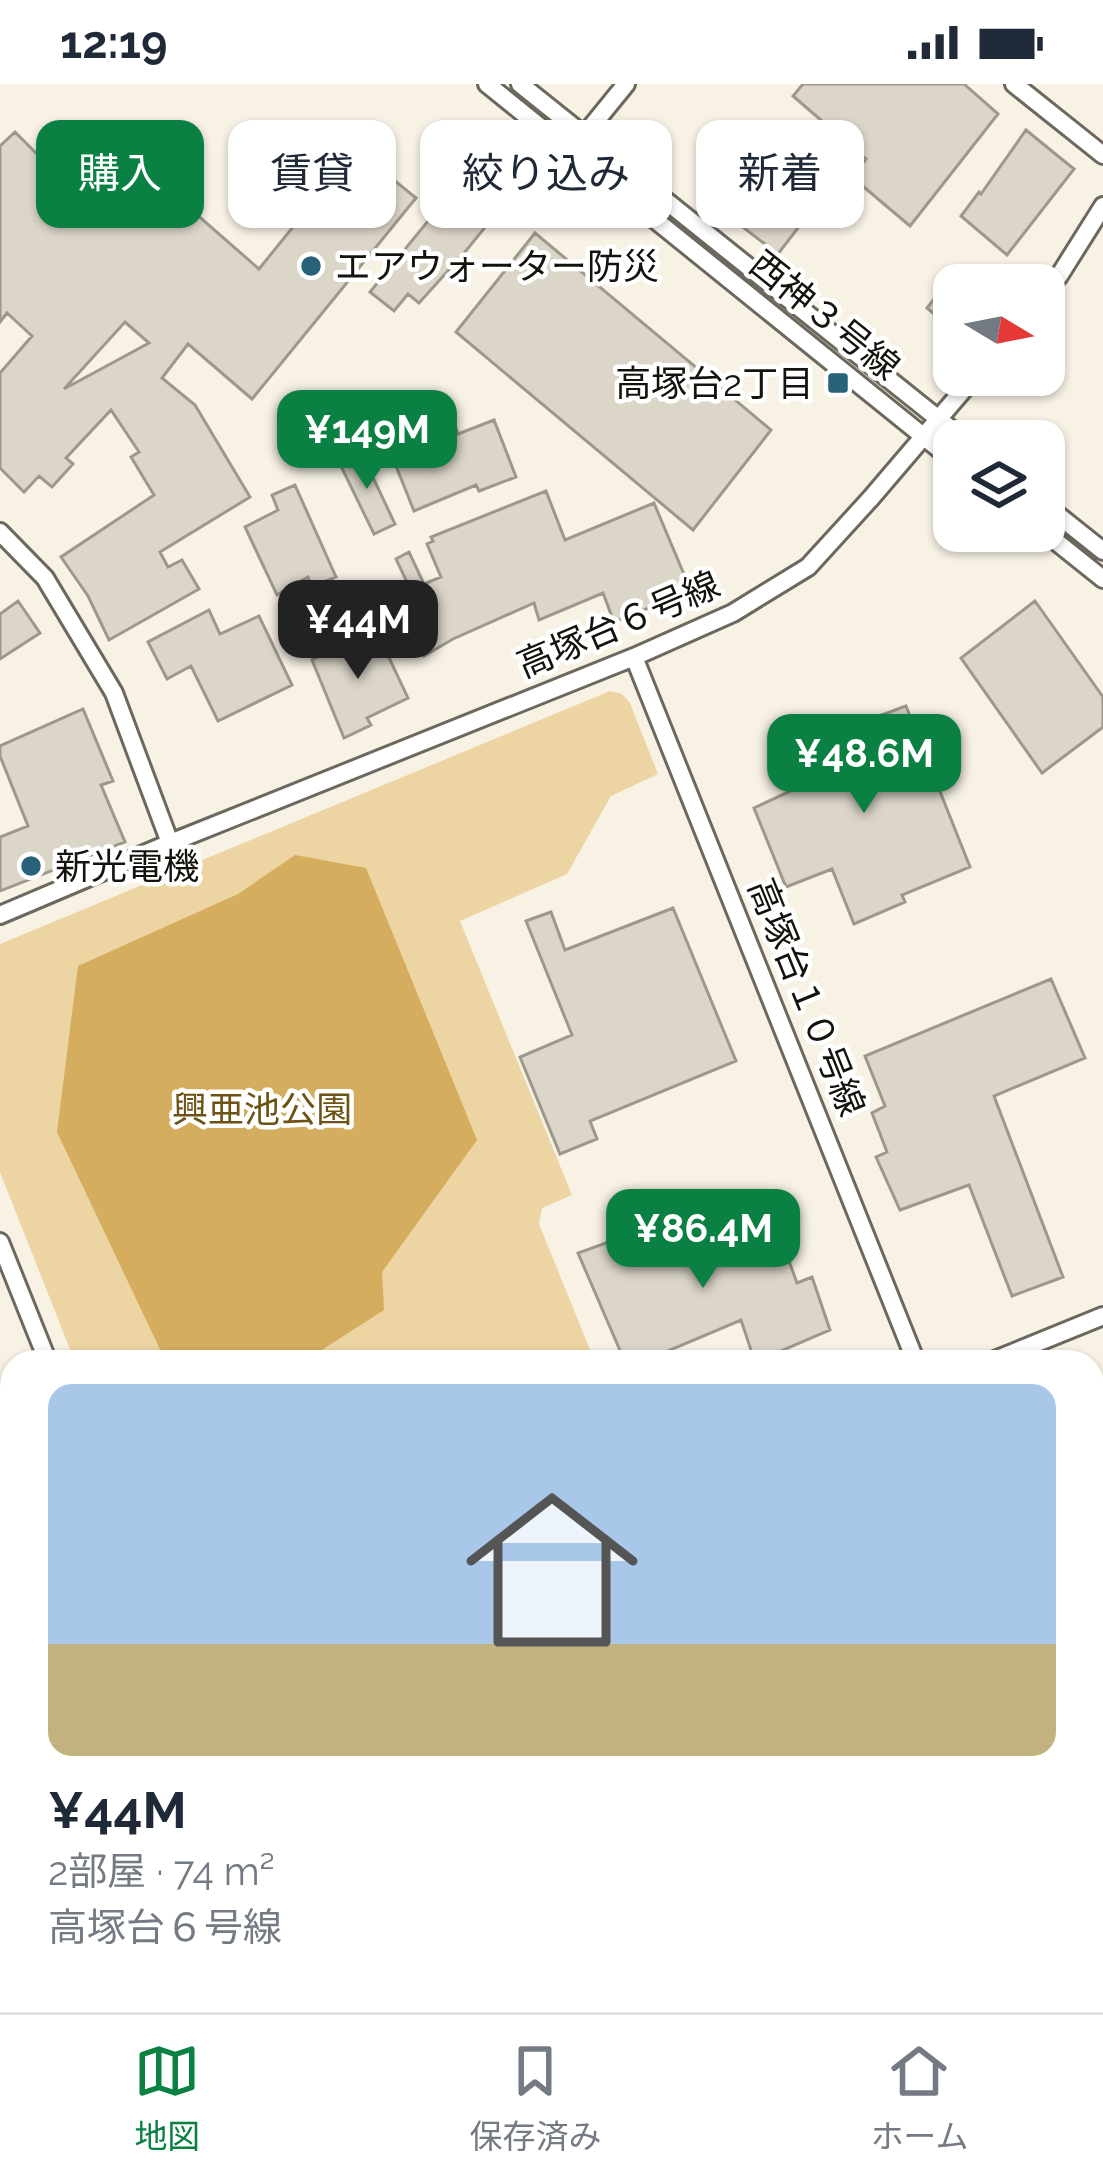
<!DOCTYPE html>
<html lang="ja">
<head>
<meta charset="utf-8">
<style>
  :root { --surface:#fff; --page:#f6f6f7; --text:#1f2937; --muted:#747a83; --line:#e0e1e3; --accent:#0b8043 }
  body { margin:0; font-family:Raleway,"Noto Sans JP",sans-serif; background:var(--page); color:var(--text); height:100vh; display:flex; flex-direction:column; font-size:45px; white-space:nowrap }
  * { box-sizing:border-box; margin:0 }
  p { font-size:39px; color:var(--muted) }
  .icon { flex:none; width:66px; height:66px; fill:none; stroke:currentColor; stroke-width:2; stroke-linecap:round; stroke-linejoin:round }
  .map { position:relative; flex:1; overflow:hidden }
  .sheet { position:absolute; left:0px; top:1266px; width:1104px; height:663px; display:flex; flex-direction:column; background:var(--surface); border-radius:36px 36px 0 0; box-shadow:0 3px 9px #0004 }
  .sheet>* { flex:none }
  .hud { position:absolute; left:36px; top:36px; width:1032px; height:108px; display:flex; gap:24px }
  .needle { width:78px; rotate:100deg }
  .controls { position:absolute; left:933px; top:180px; display:grid; gap:24px }
  .controls a { display:grid; place-items:center; width:132px; height:132px; border-radius:24px; background:var(--surface); box-shadow:0 3px 9px #0004; font-size:60px }
  .price { position:absolute; translate:-50% -102px; padding:0 27px; border-radius:24px; background:var(--accent); color:#fff; font-size:39px; line-height:78px; filter:drop-shadow(0 3px 6px #0008) }
  .price::after { content:''; position:absolute; left:50%; top:72px; width:36px; height:27px; margin-left:-18px; background:inherit; clip-path:polygon(0 0,100% 0,50% 100%) }
  .price.current { background:#222; color:#fff }
  ul { padding:0; list-style:none }
  li { display:grid; align-content:center; gap:24px; height:636px; padding:0 48px }
  li span { display:grid; place-items:center; height:372px; border-radius:24px; color:#555 }
  li>.icon { margin-inline-start:auto }
  span .icon { width:216px; height:216px; fill:#fffc; stroke-width:1 }
  li b { font-size:51px }
  .chip { padding:0 42px; border-radius:24px; background:var(--surface); box-shadow:0 3px 9px #0004; font-size:42px; line-height:108px }
  .chip.current { background:var(--accent); color:#fff }
  .status { display:flex; justify-content:space-between; align-items:center; height:84px; padding:0 60px; background:var(--surface); direction:ltr }
  .status svg { height:33px; fill:currentColor }
  .dock { display:flex; justify-content:space-around; align-items:center; height:168px; border-top:3px solid var(--line); background:var(--surface); font-size:33px; color:var(--muted) }
  .dock a { display:grid; justify-items:center; gap:6px }
  .dock .current { color:var(--accent) }
  .map>svg:first-child { display:block }
  .green { fill:#edd4a3 }
  .water { fill:#d4ad5e }
  .building { fill:#dcd6c9; stroke:#9e988c; stroke-width:3; fill-rule:evenodd }
  .lines { fill:none; stroke-linecap:round; stroke-linejoin:round }
  .tertiary-casing { stroke:#6d685d; stroke-width:22 }
  .tertiary { stroke:#fff; stroke-width:16 }
  .poi-dot { fill:#27617a; stroke:#fff; stroke-width:4.5 }
  .labels { text-anchor:middle; dominant-baseline:central; stroke-width:9; stroke-linejoin:round; paint-order:stroke }
  .poi-label { font-size:36px; fill:#14120d; stroke:#fff; text-anchor:start }
  .street-label { font-size:36px; fill:#14120d; stroke:#fff }
  .park-label { font-size:36px; fill:#6c5215; stroke:#fff }
</style>
</head>
<body>
<div class="status"><b>12:19</b><svg viewBox="0 0 49 12"><path d="M0 12V9h3v3zM5 12V6h3v6zM10 12V3h3v9zM15 12V0h3v12zM26 1h20v11H26zM47 4h2v5h-2z"/></svg></div>
<div class="map">
<svg width="1103" height="1928" viewBox="0 0 1103 1928">
  <rect width="100%" height="100%" fill="#f8f2e5"/>
  <path class="green" d="M610 607 622 610 630 619 658 690 611 712 567 790 460 837 572 1111 542 1124 539 1140 595 1278H75L0 1088V860Z"/>
  <path class="water" d="M295 771 366 784 477 1056 382 1188 384 1226 303 1278H166L57 1048 78 882 238 810Z"/>
  <path class="building" d="M803 0H964L998 30 910 142 852 93 866 75 793 12Z
    M777 40 840 89 778 170 714 121Z
    M1026 46 1074 85 1007 171 961 132 979 108 981 110Z
    M15 48 68 101 107 52 259 185 356 65 416 114 252 315 188 260 162 294 195 321 250 413 160 468 168 483 182 476 199 505 109 556 88 512 61 473 154 411 131 373 139 368 111 326 66 374 73 380 52 403 39 392 24 408 0 384V289L32 252 7 229 0 238V62ZM125 238 149 259 64 305Z
    M491 60 529 89 465 168 419 219 408 210 394 227 370 208Z
    M535 149 771 346 693 446 456 248Z
    M954 190V246L927 224Z
    M445 314 458 350 494 336 516 393 479 407 476 401 414 427 376 332 414 317 417 324Z
    M360 366 395 440 374 450 338 376Z
    M295 401 336 493 312 503 308 493 277 511 245 443 278 426 272 411Z
    M546 407 565 456 654 419 691 507 614 538 603 509 539 536 534 519 453 555 424 572 389 503 406 496 396 475 409 468 424 500 441 493 427 460 433 457 431 453Z
    M18 517 40 549 0 575V530Z
    M1035 517 1103 613V643L1042 689 961 574Z
    M209 526 220 550 259 532 292 601 218 637 191 582 167 595 148 558Z
    M327 549 337 570 378 550 408 614 367 634 371 641 344 654 312 576 320 572 313 556Z
    M906 622 970 783 902 811 905 818 854 840 832 785 786 803 754 724 799 703 785 667Z
    M83 625 113 697 101 701 125 758 0 807V753L28 742 0 672V662Z
    M673 824 736 977 590 1037 597 1055 560 1070 520 973 572 951 526 837 551 828 565 866Z
    M1051 895 1085 974 994 1012 1063 1193 1012 1212 969 1101 900 1126 876 1073 887 1068 872 1029 885 1022 865 972Z
    M773 1133 797 1199 812 1193 830 1246 755 1278 741 1236 663 1269 667 1278H625L578 1169 617 1155 621 1165 701 1134 710 1161Z"/>
  <g class="lines">
    <g class="tertiary-casing">
      <path id="tertiary" d="M487 0 954 377
        M520 0 966 357
        M1014 0 1103 71
        M578 59 626 0
        M1044 210 1059 192 1103 122
        M1044 420 1103 467
        M1043 447 1103 495
        M0 448 45 494 114 609 170 759
        M634 573 916 1278
        M0 831 170 759 634 573 733 529 808 483 871 414 976 291
        M0 1158 48 1278
        M990 1278 1103 1232
        M0 1682 12 1677"/>
    </g>
    <use href="#tertiary" class="tertiary"/>
  </g>
  <g class="poi-dot">
    <circle cx="311" cy="182" r="12"/>
    <rect x="826" y="287" width="24" height="24" rx="6"/>
    <circle cx="31" cy="782" r="12"/>
  </g>
  <g class="labels">
    <g class="poi-label">
      <text x="335" y="182">エアウォーター防災</text>
      <text x="814" y="299" text-anchor="end">高塚台2丁目</text>
      <text x="55" y="782">新光電機</text>
    </g>
    <g class="street-label">
      <text transform="translate(825 231) rotate(39)">西神３号線</text>
      <text transform="translate(618 540) rotate(-23)">高塚台６号線</text>
      <text transform="translate(807 913) rotate(68)">高塚台１０号線</text>
    </g>
    <g class="park-label">
      <text x="262" y="1025">興亜池公園</text>
    </g>
  </g>
</svg>
<div class="controls">
<a><svg class="needle" viewBox="-14 -14 28 28"><path d="M0-13l5 13h-10z" fill="#e53935"/><path d="M0 13l5-13h-10z" fill="#747a83"/></svg></a>
<a><svg class="icon" aria-label="layers" viewBox="0 0 24 24"><path d="M12 4l9 5-9 5-9-5zM3 14l9 5 9-5"/></svg></a>
</div>
<b class="price" style="left:367px;top:408px">¥149M</b>
<b class="price current" style="left:358px;top:598px">¥44M</b>
<b class="price" style="left:864px;top:732px">¥48.6M</b>
<b class="price" style="left:703px;top:1207px">¥86.4M</b>
<div class="hud">
<a class="chip current">購入</a>
<a class="chip">賃貸</a>
<a class="chip">絞り込み</a>
<a class="chip">新着</a>
</div>
<section class="sheet">
<ul>
<li><span style="background:linear-gradient(#a9c7e8 70%,#c2b280 0)"><svg class="icon" aria-label="home" viewBox="0 0 24 24"><path d="M3 11l9-7 9 7M6 9v11h12V9"/></svg></span><div><b>¥44M</b><p>2部屋 · 74 m²</p><p>高塚台６号線</p></div></li>
</ul>
</section>
</div>
<nav class="dock">
<a class="current"><svg class="icon" aria-label="map" viewBox="0 0 24 24"><path d="M3 6l6-2 6 2 6-2v14l-6 2-6-2-6 2zM9 4v14M15 6v14"/></svg>地図</a>
<a><svg class="icon" aria-label="saved" viewBox="0 0 24 24"><path d="M7 4h10v16l-5-4-5 4z"/></svg>保存済み</a>
<a><svg class="icon" aria-label="home" viewBox="0 0 24 24"><path d="M3 11l9-7 9 7M6 9v11h12V9"/></svg>ホーム</a>
</nav>
</body>
</html>
